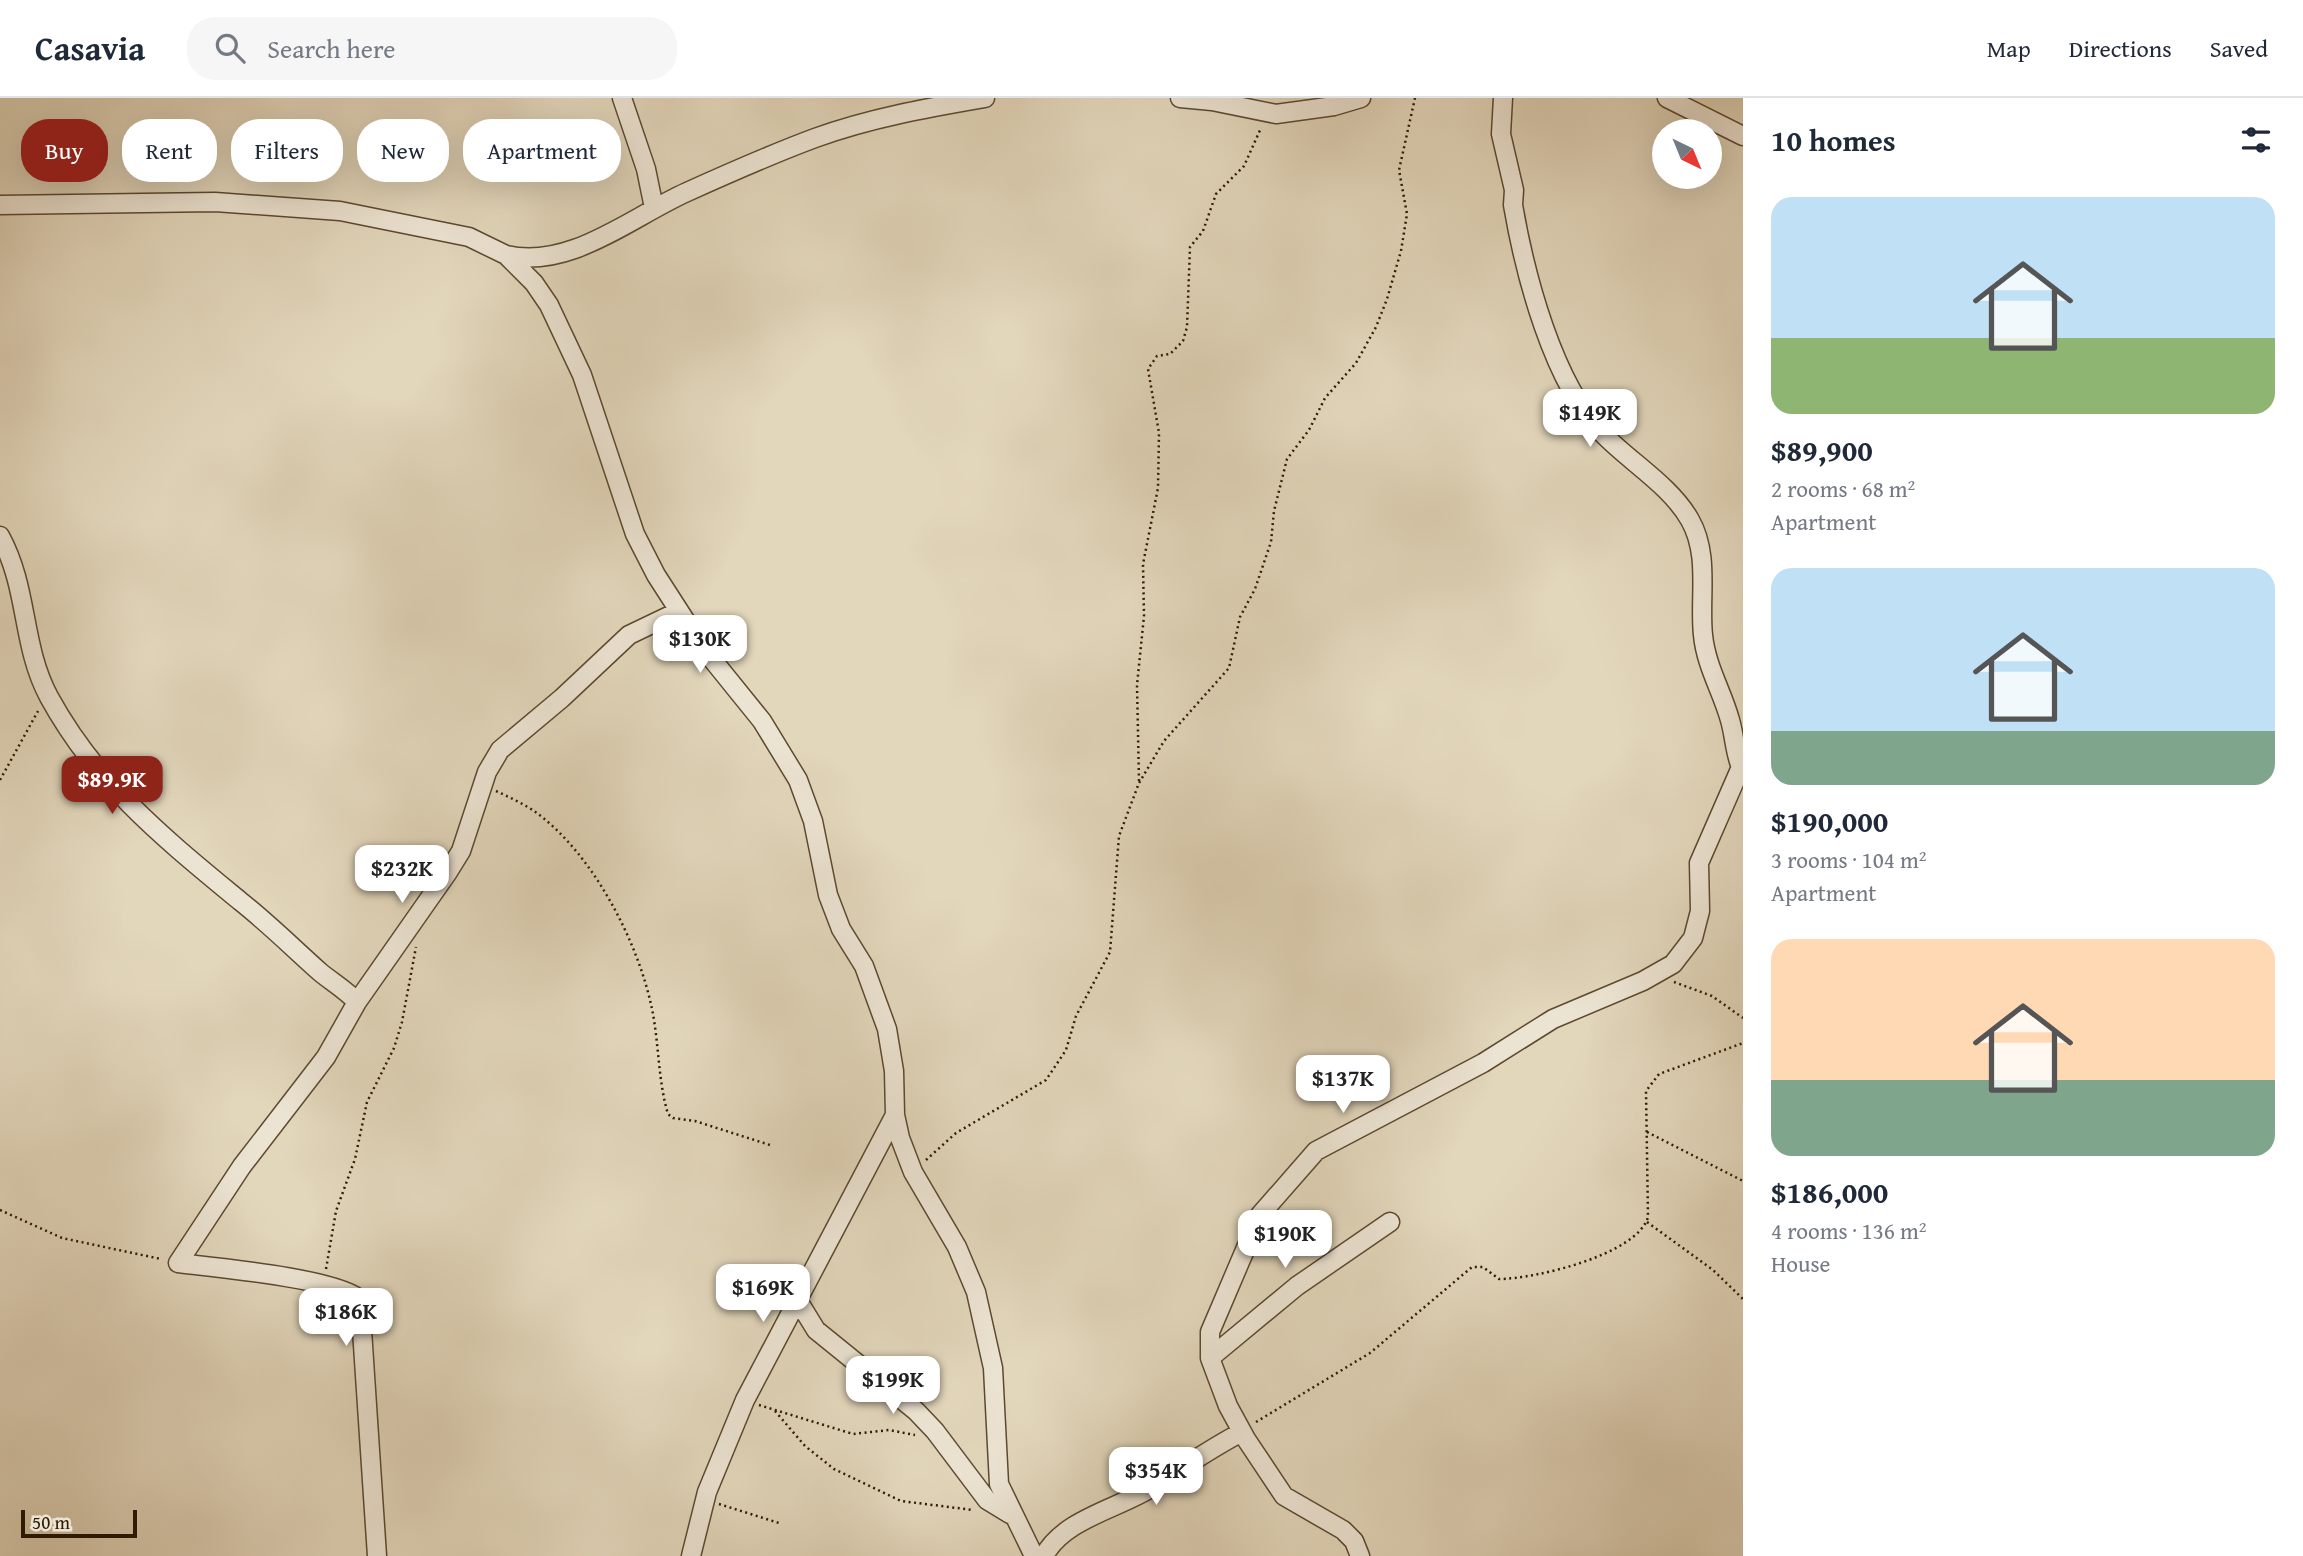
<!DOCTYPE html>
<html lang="en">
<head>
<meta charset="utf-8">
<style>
  :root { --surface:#fff; --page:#f6f6f7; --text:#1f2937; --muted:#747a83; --line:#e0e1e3; --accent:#8f2418 }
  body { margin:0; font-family:"Gentium Book Plus",serif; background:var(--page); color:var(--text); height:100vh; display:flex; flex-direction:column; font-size:26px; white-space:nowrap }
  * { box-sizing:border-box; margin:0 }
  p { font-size:23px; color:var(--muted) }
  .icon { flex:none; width:38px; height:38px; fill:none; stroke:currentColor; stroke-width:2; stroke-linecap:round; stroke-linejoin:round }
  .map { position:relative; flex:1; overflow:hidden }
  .details { display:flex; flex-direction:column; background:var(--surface); width:560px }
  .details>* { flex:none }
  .hud { position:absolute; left:21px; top:21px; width:665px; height:63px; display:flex; gap:14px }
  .needle { width:46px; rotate:137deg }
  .controls { position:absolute; left:1652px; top:21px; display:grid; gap:14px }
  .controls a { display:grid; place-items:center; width:70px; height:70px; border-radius:50%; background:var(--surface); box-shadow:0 7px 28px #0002; font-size:35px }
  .scale { position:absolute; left:21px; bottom:18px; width:116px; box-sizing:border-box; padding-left:7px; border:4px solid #2f1a02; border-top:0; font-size:19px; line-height:24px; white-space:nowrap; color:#2f1a02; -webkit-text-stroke:5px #ece4d3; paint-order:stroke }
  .price { position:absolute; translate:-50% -60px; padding:0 16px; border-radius:14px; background:#fff; color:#222; font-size:23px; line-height:46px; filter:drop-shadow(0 2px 4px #0008) }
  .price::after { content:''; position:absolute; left:50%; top:42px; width:21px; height:16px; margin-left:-10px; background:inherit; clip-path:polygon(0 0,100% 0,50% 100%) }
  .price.selected { background:var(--accent); color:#fff }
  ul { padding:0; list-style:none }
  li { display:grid; align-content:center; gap:14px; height:371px; padding:0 28px }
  li span { display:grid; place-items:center; height:217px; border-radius:21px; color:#555 }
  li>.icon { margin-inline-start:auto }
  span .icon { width:126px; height:126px; fill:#fffc; stroke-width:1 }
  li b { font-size:30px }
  h2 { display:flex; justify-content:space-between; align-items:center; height:84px; padding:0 28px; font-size:30px }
  .pill { padding:0 24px; border-radius:28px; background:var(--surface); box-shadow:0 7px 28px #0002; font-size:24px; line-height:63px }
  .pill.selected { background:var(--accent); color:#fff }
  header { display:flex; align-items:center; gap:42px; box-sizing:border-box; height:98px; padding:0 35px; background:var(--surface); border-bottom:2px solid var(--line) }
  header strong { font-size:33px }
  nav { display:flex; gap:38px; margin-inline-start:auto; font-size:24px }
  .search { width:490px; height:63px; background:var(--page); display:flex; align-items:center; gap:18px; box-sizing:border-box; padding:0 24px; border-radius:28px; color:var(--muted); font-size:26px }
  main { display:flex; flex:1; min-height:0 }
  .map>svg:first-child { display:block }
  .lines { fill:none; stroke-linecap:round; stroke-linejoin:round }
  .minor-casing { stroke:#5c4930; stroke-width:21 }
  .path { stroke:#2f1a02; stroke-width:2.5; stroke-dasharray:2 3.5; stroke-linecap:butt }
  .minor { stroke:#ece4d3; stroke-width:18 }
</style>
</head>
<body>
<header>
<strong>Casavia</strong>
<div class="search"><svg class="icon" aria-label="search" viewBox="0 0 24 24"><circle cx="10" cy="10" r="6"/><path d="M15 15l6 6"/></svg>Search here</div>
<nav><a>Map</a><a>Directions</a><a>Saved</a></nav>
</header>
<main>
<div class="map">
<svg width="1743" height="1458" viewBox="0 0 1743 1458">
  <rect width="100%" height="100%" fill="#e2d6bb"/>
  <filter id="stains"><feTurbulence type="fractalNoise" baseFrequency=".00286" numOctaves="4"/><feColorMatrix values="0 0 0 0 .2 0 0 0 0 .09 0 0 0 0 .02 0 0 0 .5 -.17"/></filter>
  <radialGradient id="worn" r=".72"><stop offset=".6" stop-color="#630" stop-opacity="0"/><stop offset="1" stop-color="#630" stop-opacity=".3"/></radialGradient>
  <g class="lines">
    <g class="minor-casing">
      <path id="minor" d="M622 0 646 71 654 110
        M1180 0 1212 3 1276 16 1334 8 1361 0
        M1503 0 1501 36 1514 92 1513 107C1525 177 1553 285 1603 336 1630 364 1671 388 1690 422 1710 457 1699 500 1703 537 1706 568 1722 593 1730 622 1735 639 1735 659 1743 674
        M1667 0 1743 38
        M0 107 215 104 340 113 469 139 506 157 534 185 549 207 582 277 635 436 656 477 703 550 762 623 798 682 813 723 828 797 841 831 864 868 887 931 894 973 895 1017 900 1040 913 1074 957 1149 976 1194 993 1270 999 1386 1034 1458
        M506 157C570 172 631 119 687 94 729 75 772 56 815 40 870 20 927 10 985 0
        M0 438C29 491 21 547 49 599 97 687 165 741 240 803 268 825 293 850 320 874 332 884 346 892 357 904
        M797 1201 816 1232 916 1313 935 1333 987 1402 1010 1416
        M1210 1260 1297 1188 1390 1124
        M377 1458 360 1202C342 1181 211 1169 178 1165L242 1068 326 959 357 904 448 774 461 753 487 674 500 652 562 600 629 537 677 514
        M691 1458 707 1394 745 1302 895 1017
        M1044 1458C1063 1422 1116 1411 1149 1391 1180 1372 1209 1351 1242 1334
        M1360 1458 1354 1443 1343 1432 1284 1398 1246 1341 1228 1308 1210 1260V1234L1260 1117 1316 1053 1483 965 1553 921 1643 883 1673 866 1693 840 1700 813 1699 765 1741 669"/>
    </g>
    <path class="path" d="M0 682 38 613
      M1139 683 1137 587 1144 518 1143 466 1158 390 1159 335 1148 271 1157 258 1170 256 1183 243 1187 229 1190 149 1203 133 1216 96 1244 68 1261 30
      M496 693C509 699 522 705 534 713 592 754 638 843 652 911 659 945 658 983 668 1016L673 1020 695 1023 770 1047
      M1674 884 1712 898 1743 920
      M1647 1034 1743 1083
      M926 1062 956 1035 1046 982 1066 952 1076 918 1110 854 1119 738 1139 685 1164 643 1229 570 1240 519 1255 491 1271 444 1274 413 1287 361 1309 332 1325 300 1356 265 1376 229 1387 201 1401 153 1407 116 1399 72 1415 0
      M0 1112 62 1140 161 1161
      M1647 1124 1713 1172 1743 1201
      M326 1171 336 1113 355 1061 367 1004 394 950 402 924 416 849
      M759 1307 853 1336 889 1332 915 1337
      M775 1313 805 1348 834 1371 901 1403 973 1412
      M1256 1324 1370 1255 1472 1169H1483L1499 1181C1534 1181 1637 1157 1648 1119L1646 993 1659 976 1743 945
      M719 1406 779 1425"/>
    <use href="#minor" class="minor"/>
  </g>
  <rect width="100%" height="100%" filter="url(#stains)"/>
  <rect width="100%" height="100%" fill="url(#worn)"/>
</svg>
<div class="controls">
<a><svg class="needle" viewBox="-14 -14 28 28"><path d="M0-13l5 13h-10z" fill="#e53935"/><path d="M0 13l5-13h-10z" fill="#747a83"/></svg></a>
</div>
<div class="scale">50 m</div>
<b class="price" style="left:1590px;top:351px">$149K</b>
<b class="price" style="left:700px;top:577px">$130K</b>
<b class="price selected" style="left:112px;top:718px">$89.9K</b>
<b class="price" style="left:402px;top:807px">$232K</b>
<b class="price" style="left:1343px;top:1017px">$137K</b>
<b class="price" style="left:1285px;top:1172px">$190K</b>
<b class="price" style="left:763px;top:1226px">$169K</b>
<b class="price" style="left:346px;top:1250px">$186K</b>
<b class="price" style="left:893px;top:1318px">$199K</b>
<b class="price" style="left:1156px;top:1409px">$354K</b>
<div class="hud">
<a class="pill selected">Buy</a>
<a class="pill">Rent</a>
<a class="pill">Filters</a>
<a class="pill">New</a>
<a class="pill">Apartment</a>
</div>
</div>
<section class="details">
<h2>10 homes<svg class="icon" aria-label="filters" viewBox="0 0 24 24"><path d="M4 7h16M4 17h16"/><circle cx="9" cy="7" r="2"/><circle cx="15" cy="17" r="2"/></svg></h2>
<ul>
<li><span style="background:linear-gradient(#bfe0f5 65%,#8fb573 0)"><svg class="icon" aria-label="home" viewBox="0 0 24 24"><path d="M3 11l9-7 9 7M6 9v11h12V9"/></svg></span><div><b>$89,900</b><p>2 rooms · 68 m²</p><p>Apartment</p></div></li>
<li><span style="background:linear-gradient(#bfe0f5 75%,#7fa58c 0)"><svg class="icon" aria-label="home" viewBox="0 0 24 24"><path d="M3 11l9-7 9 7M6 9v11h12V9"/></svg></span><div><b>$190,000</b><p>3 rooms · 104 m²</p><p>Apartment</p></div></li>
<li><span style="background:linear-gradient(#ffd9b3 65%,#7fa58c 0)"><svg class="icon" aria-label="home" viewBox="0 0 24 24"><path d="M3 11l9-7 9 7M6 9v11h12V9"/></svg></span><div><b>$186,000</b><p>4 rooms · 136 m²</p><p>House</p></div></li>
</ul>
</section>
</main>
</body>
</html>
